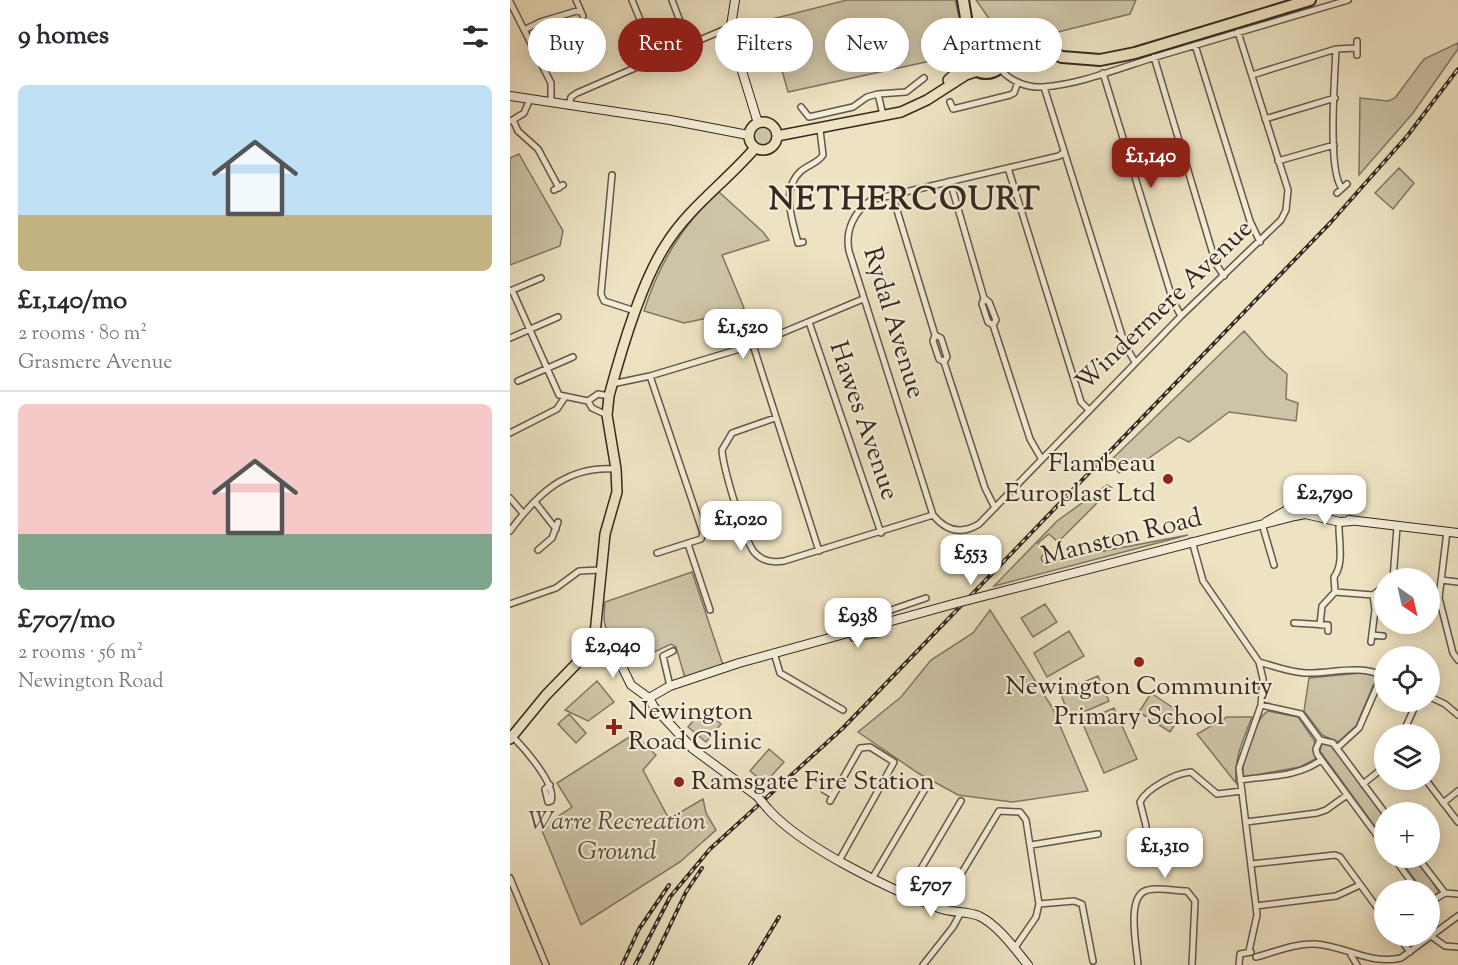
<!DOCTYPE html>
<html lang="en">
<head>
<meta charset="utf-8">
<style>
  :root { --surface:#fff; --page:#f2f2f3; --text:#2b2b33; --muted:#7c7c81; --line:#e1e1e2; --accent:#8f2418 }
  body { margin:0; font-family:"Sorts Mill Goudy",serif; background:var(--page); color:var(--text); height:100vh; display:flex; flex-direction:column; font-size:22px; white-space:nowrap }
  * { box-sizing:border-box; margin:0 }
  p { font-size:20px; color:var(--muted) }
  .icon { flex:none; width:33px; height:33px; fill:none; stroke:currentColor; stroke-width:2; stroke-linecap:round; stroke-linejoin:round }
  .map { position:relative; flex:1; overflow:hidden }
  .details { display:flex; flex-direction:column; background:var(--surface); width:510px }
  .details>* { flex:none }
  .guide { position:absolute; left:18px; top:18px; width:570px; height:54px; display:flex; gap:12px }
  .needle { width:39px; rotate:146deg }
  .controls { position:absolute; left:864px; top:568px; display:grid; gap:12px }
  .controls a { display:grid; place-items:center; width:66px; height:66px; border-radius:50%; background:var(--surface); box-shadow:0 3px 15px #0003; font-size:30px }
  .price { position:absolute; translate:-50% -51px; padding:0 14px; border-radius:12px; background:#fff; color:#222; font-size:20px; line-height:39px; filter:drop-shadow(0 2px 3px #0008) }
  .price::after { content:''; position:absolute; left:50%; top:36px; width:18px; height:14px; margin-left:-9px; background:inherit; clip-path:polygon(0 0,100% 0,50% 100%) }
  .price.current { background:var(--accent); color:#fff }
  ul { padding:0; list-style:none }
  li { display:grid; align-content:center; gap:12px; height:318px; padding:0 18px }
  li+li { border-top:2px solid var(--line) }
  li span { display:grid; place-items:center; height:186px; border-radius:9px; color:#555 }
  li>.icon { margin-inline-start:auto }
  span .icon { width:108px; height:108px; fill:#fffc; stroke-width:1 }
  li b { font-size:26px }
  h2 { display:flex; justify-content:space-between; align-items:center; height:72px; padding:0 18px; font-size:26px }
  .pill { padding:0 21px; border-radius:27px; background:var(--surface); box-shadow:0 3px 15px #0003; font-size:21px; line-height:54px }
  .pill.current { background:var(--accent); color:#fff }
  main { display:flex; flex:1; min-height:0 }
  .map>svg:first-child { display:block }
  .green { fill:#cdc3a6; stroke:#807664; stroke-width:1.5 }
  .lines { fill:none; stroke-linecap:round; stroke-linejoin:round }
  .street-casing { stroke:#625849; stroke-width:8 }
  .secondary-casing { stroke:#332a21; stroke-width:10 }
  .primary-casing { stroke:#332a21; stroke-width:12 }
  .highway-casing { stroke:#332a21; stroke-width:14 }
  .street { stroke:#f3ecd7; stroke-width:5 }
  .secondary { stroke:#f3ecd7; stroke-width:8 }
  .primary { stroke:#ede2c1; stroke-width:9 }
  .highway { stroke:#ede2c1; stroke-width:10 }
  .rail-casing { stroke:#332a21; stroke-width:4 }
  .rail { stroke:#f3ecd7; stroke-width:1.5; stroke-dasharray:4.5; stroke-linecap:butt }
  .secondary-bridge-casing { stroke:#332a21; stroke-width:10; stroke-linecap:butt }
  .secondary-bridge { stroke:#f3ecd7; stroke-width:8 }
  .poi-dot { fill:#8f2418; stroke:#f3ecd7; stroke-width:2 }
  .labels { text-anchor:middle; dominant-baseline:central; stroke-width:4.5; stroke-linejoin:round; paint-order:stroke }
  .street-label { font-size:26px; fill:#332a21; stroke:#f3ecd7 }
  .poi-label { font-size:26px; fill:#332a21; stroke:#f3ecd7; text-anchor:start }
  .park-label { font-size:26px; font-style:italic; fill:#5a5042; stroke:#f3ecd7 }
  .district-label { font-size:32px; font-weight:bold; letter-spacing:1.5px; fill:#332a21; stroke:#f3ecd7 }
</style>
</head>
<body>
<main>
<section class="details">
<h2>9 homes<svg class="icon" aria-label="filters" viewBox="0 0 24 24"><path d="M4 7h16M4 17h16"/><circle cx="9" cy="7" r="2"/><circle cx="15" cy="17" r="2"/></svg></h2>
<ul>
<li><span style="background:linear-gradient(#bfe0f5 70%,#c2b280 0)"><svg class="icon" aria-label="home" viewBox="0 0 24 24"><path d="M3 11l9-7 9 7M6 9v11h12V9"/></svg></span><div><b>£1,140/mo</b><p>2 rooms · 80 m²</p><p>Grasmere Avenue</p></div></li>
<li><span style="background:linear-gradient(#f6c9c9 70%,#7fa58c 0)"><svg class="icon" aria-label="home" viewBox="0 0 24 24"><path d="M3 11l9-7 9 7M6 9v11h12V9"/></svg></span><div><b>£707/mo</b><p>2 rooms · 56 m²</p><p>Newington Road</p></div></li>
</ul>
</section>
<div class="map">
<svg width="948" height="965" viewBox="0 0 948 965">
  <rect width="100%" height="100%" fill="#ede2c1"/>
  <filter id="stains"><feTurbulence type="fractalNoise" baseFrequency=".00333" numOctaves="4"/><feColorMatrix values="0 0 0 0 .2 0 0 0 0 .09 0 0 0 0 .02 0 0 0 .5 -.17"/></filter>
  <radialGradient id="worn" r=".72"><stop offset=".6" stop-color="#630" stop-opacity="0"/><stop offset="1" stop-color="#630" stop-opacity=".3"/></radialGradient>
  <path class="green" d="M337 0H445L451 25 434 58 278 92 258 20Z
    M466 0H626L620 14 536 35 480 20Z
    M948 43V49L903 113 849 175 850 98 878 101 885 98 914 59Z
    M243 136a10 10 0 1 1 20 0a10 10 0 1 1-20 0Z
    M9 154 53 231 50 246 0 265V158Z
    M889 168 904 183 883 209 865 193Z
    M209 192 253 232 259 240 212 255 234 308 226 312 174 323 134 311C148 266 173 223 209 192Z
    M734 331 757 357 777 374 776 399 788 403 786 421 719 412 679 442 669 437 626 467 609 473 599 462Z
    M597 485 602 488 548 542 539 534 528 543 535 551 531 558 535 566 546 560 678 535 484 586 547 521Z
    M182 572 213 665 175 678 166 647 161 644 140 654 132 637 109 649C97 623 92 636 95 602Z
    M535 604 547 622 523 637 511 618Z
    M480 610 542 707 578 791 502 802 448 795 408 773 348 732 391 697 421 660 463 633Z
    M559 631 574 656 537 677 524 653Z
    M851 673 863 675 866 679 846 726 828 742 812 735 794 711 799 678Z
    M588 676 599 701 560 718 550 692Z
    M87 681 104 702 78 721 55 710Z
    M641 693 672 714 660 732 629 712Z
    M604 708 627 759 594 773 572 722Z
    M193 709 211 724 196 742 178 727Z
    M758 711 788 717 804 740 807 758 790 767 734 777C729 764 746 718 758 711Z
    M59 714 76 733 66 743 48 724Z
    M717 717H742C733 740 724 758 726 783L687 734Z
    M124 734 146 755 133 770 159 819 193 799 196 813 206 830 170 862 71 925 31 828 62 807 47 783Z
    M812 743H820L874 815V839L810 751Z
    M259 749 274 762 255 783 240 771Z
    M889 858H907L929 892 920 898V891H913Z"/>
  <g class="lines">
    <g class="street-casing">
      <path id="street" d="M66 0 73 16
        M122 0 146 59
        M162 0 179 45
        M0 2 41 83V102
        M14 30 30 22 70 10
        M847 41V55
        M685 45 740 221 750 242
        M826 49C825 75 817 172 832 188
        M644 57 706 264 714 276
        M489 68C500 81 516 88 533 87 572 84 612 67 649 56 712 37 775 19 838 0
        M593 73 663 301 671 316
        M742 75 826 49 847 48
        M534 87 615 345 625 362
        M368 94 373 115
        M440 102 443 109 500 95 504 93 508 82
        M59 105 61 97 67 93 220 27
        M291 107 299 117 343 107 357 97 368 94 396 92 414 78
        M755 119 825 98
        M3 120 8 131 28 149 49 188
        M1 121 14 113 20 99
        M553 153 549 156 361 200C344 212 335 230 339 251L423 515C436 531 451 535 469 524L671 316 771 220 776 210 778 190 728 32
        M768 161 824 145
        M498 168 567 389 571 402 578 409
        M102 175 91 294 94 301 125 311
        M440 181 474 298
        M44 190 53 185
        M827 193 837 184
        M382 194 425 335 431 338 437 357 434 362 429 359 423 341 425 335
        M293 242 288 243C283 221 270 190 291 171 298 165 308 163 313 155L310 130
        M2 290 49 395 78 401 88 394 99 396
        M0 291 31 278
        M299 322 371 533
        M483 325 486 320 479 302 474 298 472 304 478 322 483 325 520 439 531 458
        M0 338 48 317
        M243 345 309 551
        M434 362 475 488 485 508
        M140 376 193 533 191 539 147 553
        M8 381 63 357
        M102 384 140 376 243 345 353 299
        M78 401 82 408 97 415
        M265 418 222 433 212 450C213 467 234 539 244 552 252 561 263 563 274 561L423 515
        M0 433 47 409 55 397
        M0 498 12 512
        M25 502 46 529
        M752 524 764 565
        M829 527C829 543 834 564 824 577L825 592 863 595 874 586
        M0 531C27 494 57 465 106 469
        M937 531 929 598 943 653 948 660
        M682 541 693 581 749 662 753 679 751 705 729 768 747 915 739 951
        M178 544 200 610
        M28 550 42 538 48 522
        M883 579 887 527
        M931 580 948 582
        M0 604 46 588 69 571 90 570
        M784 623 818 625V631
        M810 625 812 606 825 592
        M372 633 343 638 341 631 346 622 416 598
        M862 635 873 636
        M861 642 865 610 863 595
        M264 653 270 673 333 710
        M749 662C764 666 779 672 795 673 822 674 848 664 874 676
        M160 686 153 656 163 651
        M920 697 935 704 948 715
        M751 705 791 714 810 740
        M892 735 907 702
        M2 736C14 748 47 785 41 801L38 802 35 789 40 785
        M827 748 849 728 872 675
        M730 780C758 776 788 777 811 760
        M916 780 948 822
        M853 784 874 767
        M314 790 323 795
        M320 801 350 748 360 747 384 762 330 859
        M933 803 948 791
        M736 822 807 813 816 810 837 795
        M636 841V826L630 802C637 788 666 773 681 772L707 794 732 791
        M521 845 588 834
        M874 845 807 754 806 749 810 740 823 743 875 813
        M884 858 908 891
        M908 858 935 893
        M741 864 825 855 830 857 874 917
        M363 877 418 784
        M0 878 36 965
        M396 894 451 801
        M920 902 935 893 948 894
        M529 904 564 901 572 904 583 961
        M746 906 826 896 850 885
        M430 909 489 811 510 812 516 820 529 904 526 917 504 949
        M888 936 900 952
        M921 936 935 946 948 947
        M841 955 847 965
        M746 957C765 952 786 943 805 944 836 946 859 965 891 958L948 916
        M413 965 443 927 450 914
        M628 965C627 948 615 894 638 890 649 887 665 891 677 891L685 901 682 965
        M729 965 730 954 741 952"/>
    </g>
    <g class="secondary-casing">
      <path id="secondary" d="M225 0 220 32 248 123
        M0 96 160 120 238 135
        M839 520 948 533
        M756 522 777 510 786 500 816 513
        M482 594 785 516 795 514 830 522 842 521
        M85 634 102 646 121 685 139 698 144 707 183 749 247 796
        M139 698 160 686 229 663 447 603
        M258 809C293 848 379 889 429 908 442 913 457 911 469 916 488 925 505 949 518 965"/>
    </g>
    <g class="primary-casing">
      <path id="primary" d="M438 80 455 64 457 58
        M239 136a14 14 0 1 1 28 0a14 14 0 1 1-28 0Z
        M267 136 391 112 417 100 456 75 468 71
        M0 739 36 695 71 659 85 634 95 534 107 492 106 469 97 415 99 396C111 351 130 285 155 246 178 208 216 182 245 148"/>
    </g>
    <g class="highway-casing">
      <path id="highway" d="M453 0 460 42
        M457 54a19 19 0 1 1 38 0a19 19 0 1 1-38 0Z
        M486 37 520 44 552 57 590 60 625 53 800 0
        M495 58 514 50 529 51"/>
    </g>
    <use href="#street" class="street"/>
    <use href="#secondary" class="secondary"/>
    <use href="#primary" class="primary"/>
    <use href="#highway" class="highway"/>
    <g class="rail-casing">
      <path id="rail" d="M112 965 129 929 159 885
        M125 965 160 897 200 849 333 728 821 222 898 135 948 69
        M141 965 176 892 192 868
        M240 965 269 917"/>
    </g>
    <use href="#rail" class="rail"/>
    <g class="secondary-bridge-casing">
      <path id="secondary-bridge" d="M447 603 482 594
        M247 796 258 809"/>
    </g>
    <use href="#secondary-bridge" class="secondary-bridge"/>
  </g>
  <g class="poi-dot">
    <circle cx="658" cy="479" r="6"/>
    <circle cx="629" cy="662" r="6"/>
    <path d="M101 718h6v6h6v6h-6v6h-6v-6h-6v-6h6z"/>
    <circle cx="169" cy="782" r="6"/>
  </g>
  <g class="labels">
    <g class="street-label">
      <text transform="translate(655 306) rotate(-44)">Windermere Avenue</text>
      <text transform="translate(383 323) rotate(73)">Rydal Avenue</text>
      <text transform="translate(353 421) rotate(71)">Hawes Avenue</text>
      <text transform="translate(612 538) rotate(-14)">Manston Road</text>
    </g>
    <g class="poi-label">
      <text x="646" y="464" text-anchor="end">Flambeau<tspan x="646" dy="30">Europlast Ltd</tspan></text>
      <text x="629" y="687" text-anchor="middle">Newington Community<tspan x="629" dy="30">Primary School</tspan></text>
      <text x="118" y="712">Newington<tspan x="118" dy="30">Road Clinic</tspan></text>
      <text x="181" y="782">Ramsgate Fire Station</text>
    </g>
    <g class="park-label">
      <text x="107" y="822">Warre Recreation<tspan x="107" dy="30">Ground</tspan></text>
    </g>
    <g class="district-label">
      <text x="395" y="201">NETHERCOURT</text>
    </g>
  </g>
  <rect width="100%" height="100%" filter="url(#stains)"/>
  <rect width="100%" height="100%" fill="url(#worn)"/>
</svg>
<div class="controls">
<a><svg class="needle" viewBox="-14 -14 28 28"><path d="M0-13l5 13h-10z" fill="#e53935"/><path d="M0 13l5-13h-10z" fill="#7c7c81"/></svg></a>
<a><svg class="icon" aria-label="locate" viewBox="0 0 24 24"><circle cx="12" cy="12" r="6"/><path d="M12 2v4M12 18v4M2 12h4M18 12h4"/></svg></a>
<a><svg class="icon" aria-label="layers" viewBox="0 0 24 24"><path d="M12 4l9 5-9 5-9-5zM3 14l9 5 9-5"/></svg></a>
<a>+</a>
<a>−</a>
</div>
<b class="price current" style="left:641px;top:189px">£1,140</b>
<b class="price" style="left:233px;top:360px">£1,520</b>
<b class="price" style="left:815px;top:526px">£2,790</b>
<b class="price" style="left:231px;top:552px">£1,020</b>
<b class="price" style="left:461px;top:586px">£553</b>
<b class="price" style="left:348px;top:649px">£938</b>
<b class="price" style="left:103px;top:679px">£2,040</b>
<b class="price" style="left:655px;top:879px">£1,310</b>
<b class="price" style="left:421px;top:918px">£707</b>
<div class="guide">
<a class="pill">Buy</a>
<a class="pill current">Rent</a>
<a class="pill">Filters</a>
<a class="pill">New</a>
<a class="pill">Apartment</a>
</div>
</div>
</main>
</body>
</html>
